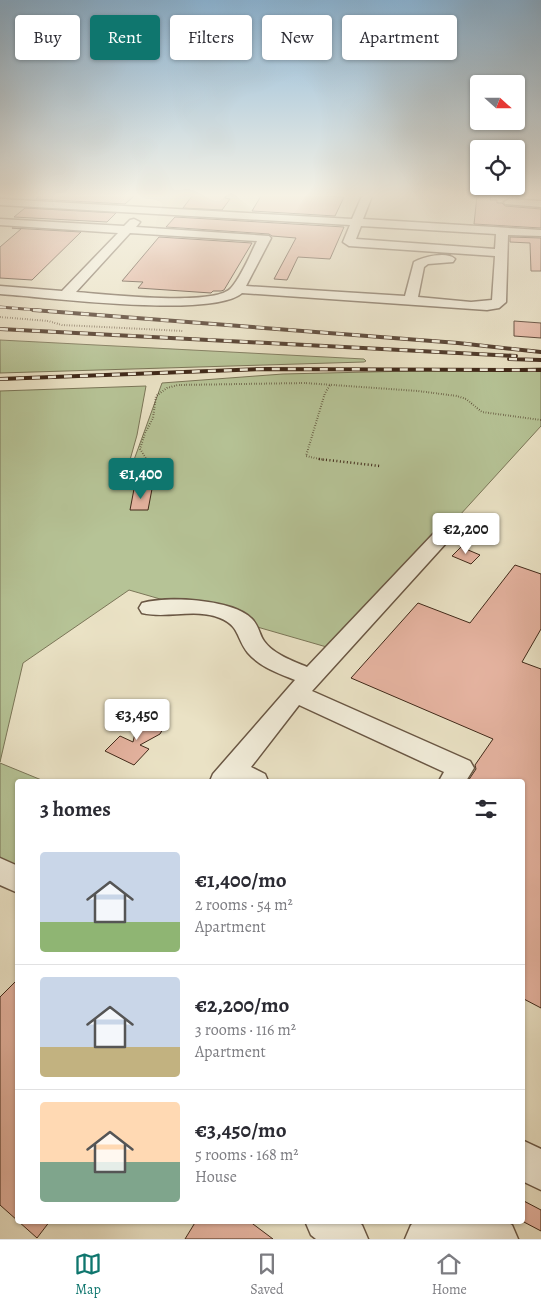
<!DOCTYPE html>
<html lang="en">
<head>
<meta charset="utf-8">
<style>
  :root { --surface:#fff; --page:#f2f2f3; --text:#2b2b33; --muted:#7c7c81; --line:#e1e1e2; --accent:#0f766e }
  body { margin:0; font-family:Alegreya,serif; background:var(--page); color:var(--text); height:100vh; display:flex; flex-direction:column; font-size:19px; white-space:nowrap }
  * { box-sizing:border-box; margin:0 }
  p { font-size:16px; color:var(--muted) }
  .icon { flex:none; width:28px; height:28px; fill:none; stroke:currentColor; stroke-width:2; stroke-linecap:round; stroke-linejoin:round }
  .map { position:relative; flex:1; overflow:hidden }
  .side { position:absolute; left:15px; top:779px; width:510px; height:445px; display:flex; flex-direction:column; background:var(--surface); border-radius:5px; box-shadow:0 1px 4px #0004 }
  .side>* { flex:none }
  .hud { position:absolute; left:15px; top:15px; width:511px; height:45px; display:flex; gap:10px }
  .needle { width:32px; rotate:111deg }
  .buttons { position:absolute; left:470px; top:75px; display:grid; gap:10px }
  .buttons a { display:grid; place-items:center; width:55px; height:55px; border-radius:5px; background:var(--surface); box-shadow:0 1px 4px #0004; font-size:25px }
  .price { position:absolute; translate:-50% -42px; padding:0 11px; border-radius:5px; background:#fff; color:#222; font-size:16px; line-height:32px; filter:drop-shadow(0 1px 2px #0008) }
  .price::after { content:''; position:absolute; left:50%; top:30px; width:15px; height:11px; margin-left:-8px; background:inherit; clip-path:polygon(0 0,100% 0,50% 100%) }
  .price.current { background:var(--accent); color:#fff }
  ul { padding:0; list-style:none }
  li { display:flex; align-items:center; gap:15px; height:125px; padding:0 25px }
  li+li { border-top:1px solid var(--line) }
  li span { display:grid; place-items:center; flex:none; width:140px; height:100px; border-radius:5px; color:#555 }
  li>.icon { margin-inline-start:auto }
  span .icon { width:60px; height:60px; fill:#fffc; stroke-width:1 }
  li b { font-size:21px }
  h2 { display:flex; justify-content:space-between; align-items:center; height:60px; padding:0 25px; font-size:21px }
  .tag { padding:0 18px; border-radius:5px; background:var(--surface); box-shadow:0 1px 4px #0004; font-size:18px; line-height:45px }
  .tag.current { background:var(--accent); color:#fff }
  .tab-bar { display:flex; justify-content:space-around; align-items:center; height:70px; border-top:1px solid var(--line); background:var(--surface); font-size:14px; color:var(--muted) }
  .tab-bar a { display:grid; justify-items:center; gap:2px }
  .tab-bar .current { color:var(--accent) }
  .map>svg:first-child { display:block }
  .green { fill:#b6c396; stroke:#7b7658 }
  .building { fill:#e5b3a0; stroke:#402919 }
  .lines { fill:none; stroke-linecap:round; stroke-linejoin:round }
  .minor-casing { stroke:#6a5744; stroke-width:3 }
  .path-far1 { stroke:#402919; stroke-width:2; stroke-dasharray:0.5 2; stroke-linecap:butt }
  .path { stroke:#402919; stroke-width:2.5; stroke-dasharray:1 2.5; stroke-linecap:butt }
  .minor { fill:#f1ecd9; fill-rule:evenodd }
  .rail-far1-casing { stroke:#402919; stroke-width:3 }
  .rail-casing { stroke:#402919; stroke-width:4 }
  .rail-far1 { stroke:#f1ecd9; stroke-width:2; stroke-dasharray:6; stroke-linecap:butt }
  .rail { stroke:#f1ecd9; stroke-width:2.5; stroke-dasharray:8; stroke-linecap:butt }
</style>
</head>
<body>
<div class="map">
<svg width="541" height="1239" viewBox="0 0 541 1239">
  <rect width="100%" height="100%" fill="#eae2c5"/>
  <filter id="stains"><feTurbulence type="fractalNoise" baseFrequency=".004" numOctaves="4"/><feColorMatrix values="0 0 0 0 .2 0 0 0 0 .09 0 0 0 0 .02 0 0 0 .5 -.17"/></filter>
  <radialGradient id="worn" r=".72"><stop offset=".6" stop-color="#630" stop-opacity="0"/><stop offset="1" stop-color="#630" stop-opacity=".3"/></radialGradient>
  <path class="green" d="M0 340 364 359 366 361 364 362 0 373Z
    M541 368V426L337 650 129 590 23 663 0 762V391L146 386 137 435 128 467 131 468 162 383 283 374Z
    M0 763 44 781H18L17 877 0 865Z"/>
  <path class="building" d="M40 196H134L125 204 36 199Z
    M192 196H226L225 198 230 199 222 210 183 208Z
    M261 196H323L344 197 335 216 252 211Z
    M477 196H491L490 200H497V203H502L505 206 541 209V228L474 224Z
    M25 208 116 213 107 222 14 217Z
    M175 217 344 227 330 259 298 257 287 280 274 279 296 238 272 236 269 234 166 227Z
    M12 228 81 232 32 280 0 278V247L21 229Z
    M159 237 252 243 224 290 221 291H213L211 293 138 288 143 282 122 281Z
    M510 237 541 238V271H531L530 243 510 242Z
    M514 321 541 323V338L514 336Z
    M134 489H152L148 510H130Z
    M461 547 480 555 471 564 452 556Z
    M515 565 541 574V629L522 662 541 669V1008L522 998V781H468L476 769 475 765 493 739 351 678 418 603 470 623Z
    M146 718 159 719 164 724V727L160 734 140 745 149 749 134 765 105 751 120 736 133 742 137 725Z
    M18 979V1221L0 1205V997Z
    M522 1200 541 1210V1231L522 1221Z
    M18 1221H50L37 1238Z
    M196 1221H249L273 1239H185Z"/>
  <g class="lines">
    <g class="minor-casing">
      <path id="minor" d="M362 196H372L363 219 541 230V236L508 235 506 302 499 308 487 310 242 293C212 319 45 297 0 294V286L62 291 118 233 0 225V219L124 226 130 220 134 219 140 222 136 227 269 236 271 238 246 286 405 296 414 262C423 257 447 251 455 259L453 262 428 264 424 267 418 297 471 302 492 300 495 256 349 246 343 242 350 225 0 205V199L352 219ZM361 226 496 234 495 249 356 239ZM130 233 257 241C250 255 241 277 231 288 215 307 103 294 76 292Z
        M509 199 541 201V207L505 204 504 202Z
        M441 531 448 533 451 537 448 541 312 691 470 761 474 768 466 781H439L444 772 299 705 251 767 265 774 268 781H210L213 774 295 680C278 673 260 667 248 653 236 638 240 626 220 618 195 608 167 619 142 613L139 608 142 603C168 596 231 599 251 618 259 625 259 634 264 641 273 654 293 661 307 667L434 533Z
        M0 858 18 866V893L0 885Z
        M522 1140 541 1149V1190L522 1181Z
        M305 1221H357L362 1225 368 1239H316L311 1235Z
        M416 1221H505L512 1225 518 1239H405L411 1225Z"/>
    </g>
    <path class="path-far1" d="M0 317 48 321 62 325 184 331
      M147 460 140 449 145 433 153 418 156 396 167 388 178 385 305 383 418 391 457 396 466 399 482 412 541 420
      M324 460 306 456 325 393 330 385"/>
    <path class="path" d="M146 459 148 462 144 476 149 484
      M319 459 380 466"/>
    <use href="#minor" class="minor"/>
    <g class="rail-far1-casing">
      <path id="rail-far1" d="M0 307 49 311"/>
    </g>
    <g class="rail-casing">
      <path id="rail" d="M33 310 458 343 541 352
        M0 329 516 356
        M509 359 541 360
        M0 379 262 369 541 370"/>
    </g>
    <use href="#rail-far1" class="rail-far1"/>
    <use href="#rail" class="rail"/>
  </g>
  <linearGradient id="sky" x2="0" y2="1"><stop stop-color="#8ab6d8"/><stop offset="0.53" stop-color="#f6f2e5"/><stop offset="1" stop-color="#f6f2e5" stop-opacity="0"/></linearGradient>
  <rect width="541" height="369" fill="url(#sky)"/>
  <rect width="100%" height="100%" filter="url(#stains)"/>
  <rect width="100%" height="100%" fill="url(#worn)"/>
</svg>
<div class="buttons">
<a><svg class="needle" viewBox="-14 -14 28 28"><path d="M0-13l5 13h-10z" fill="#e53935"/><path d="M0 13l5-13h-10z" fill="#7c7c81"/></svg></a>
<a><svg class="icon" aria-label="locate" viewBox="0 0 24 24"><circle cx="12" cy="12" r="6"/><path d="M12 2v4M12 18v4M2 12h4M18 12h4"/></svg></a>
</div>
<b class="price current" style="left:141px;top:500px">€1,400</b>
<b class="price" style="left:466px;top:555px">€2,200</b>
<b class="price" style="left:137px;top:741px">€3,450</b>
<div class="hud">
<a class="tag">Buy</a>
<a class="tag current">Rent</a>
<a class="tag">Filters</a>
<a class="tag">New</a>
<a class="tag">Apartment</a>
</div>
<section class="side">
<h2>3 homes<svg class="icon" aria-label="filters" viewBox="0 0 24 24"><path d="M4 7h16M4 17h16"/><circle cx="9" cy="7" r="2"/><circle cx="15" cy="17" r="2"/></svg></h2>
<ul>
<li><span style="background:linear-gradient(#c9d6e8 70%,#8fb573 0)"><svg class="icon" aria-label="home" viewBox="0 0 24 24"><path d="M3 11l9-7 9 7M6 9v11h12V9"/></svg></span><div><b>€1,400/mo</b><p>2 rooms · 54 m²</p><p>Apartment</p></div></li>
<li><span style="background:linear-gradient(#c9d6e8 70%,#c2b280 0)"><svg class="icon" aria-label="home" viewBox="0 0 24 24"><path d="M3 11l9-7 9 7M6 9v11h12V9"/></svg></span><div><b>€2,200/mo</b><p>3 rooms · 116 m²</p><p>Apartment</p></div></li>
<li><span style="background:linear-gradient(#ffd9b3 60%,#7fa58c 0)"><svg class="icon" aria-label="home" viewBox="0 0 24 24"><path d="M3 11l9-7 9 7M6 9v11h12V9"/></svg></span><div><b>€3,450/mo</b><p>5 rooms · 168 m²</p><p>House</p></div></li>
</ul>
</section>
</div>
<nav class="tab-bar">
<a class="current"><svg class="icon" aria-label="map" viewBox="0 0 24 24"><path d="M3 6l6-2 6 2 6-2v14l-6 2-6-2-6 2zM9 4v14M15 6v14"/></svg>Map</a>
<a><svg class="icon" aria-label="saved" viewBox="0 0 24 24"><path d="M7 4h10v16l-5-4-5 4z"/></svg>Saved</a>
<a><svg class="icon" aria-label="home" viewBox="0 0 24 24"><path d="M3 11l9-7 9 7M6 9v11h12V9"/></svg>Home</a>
</nav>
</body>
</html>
